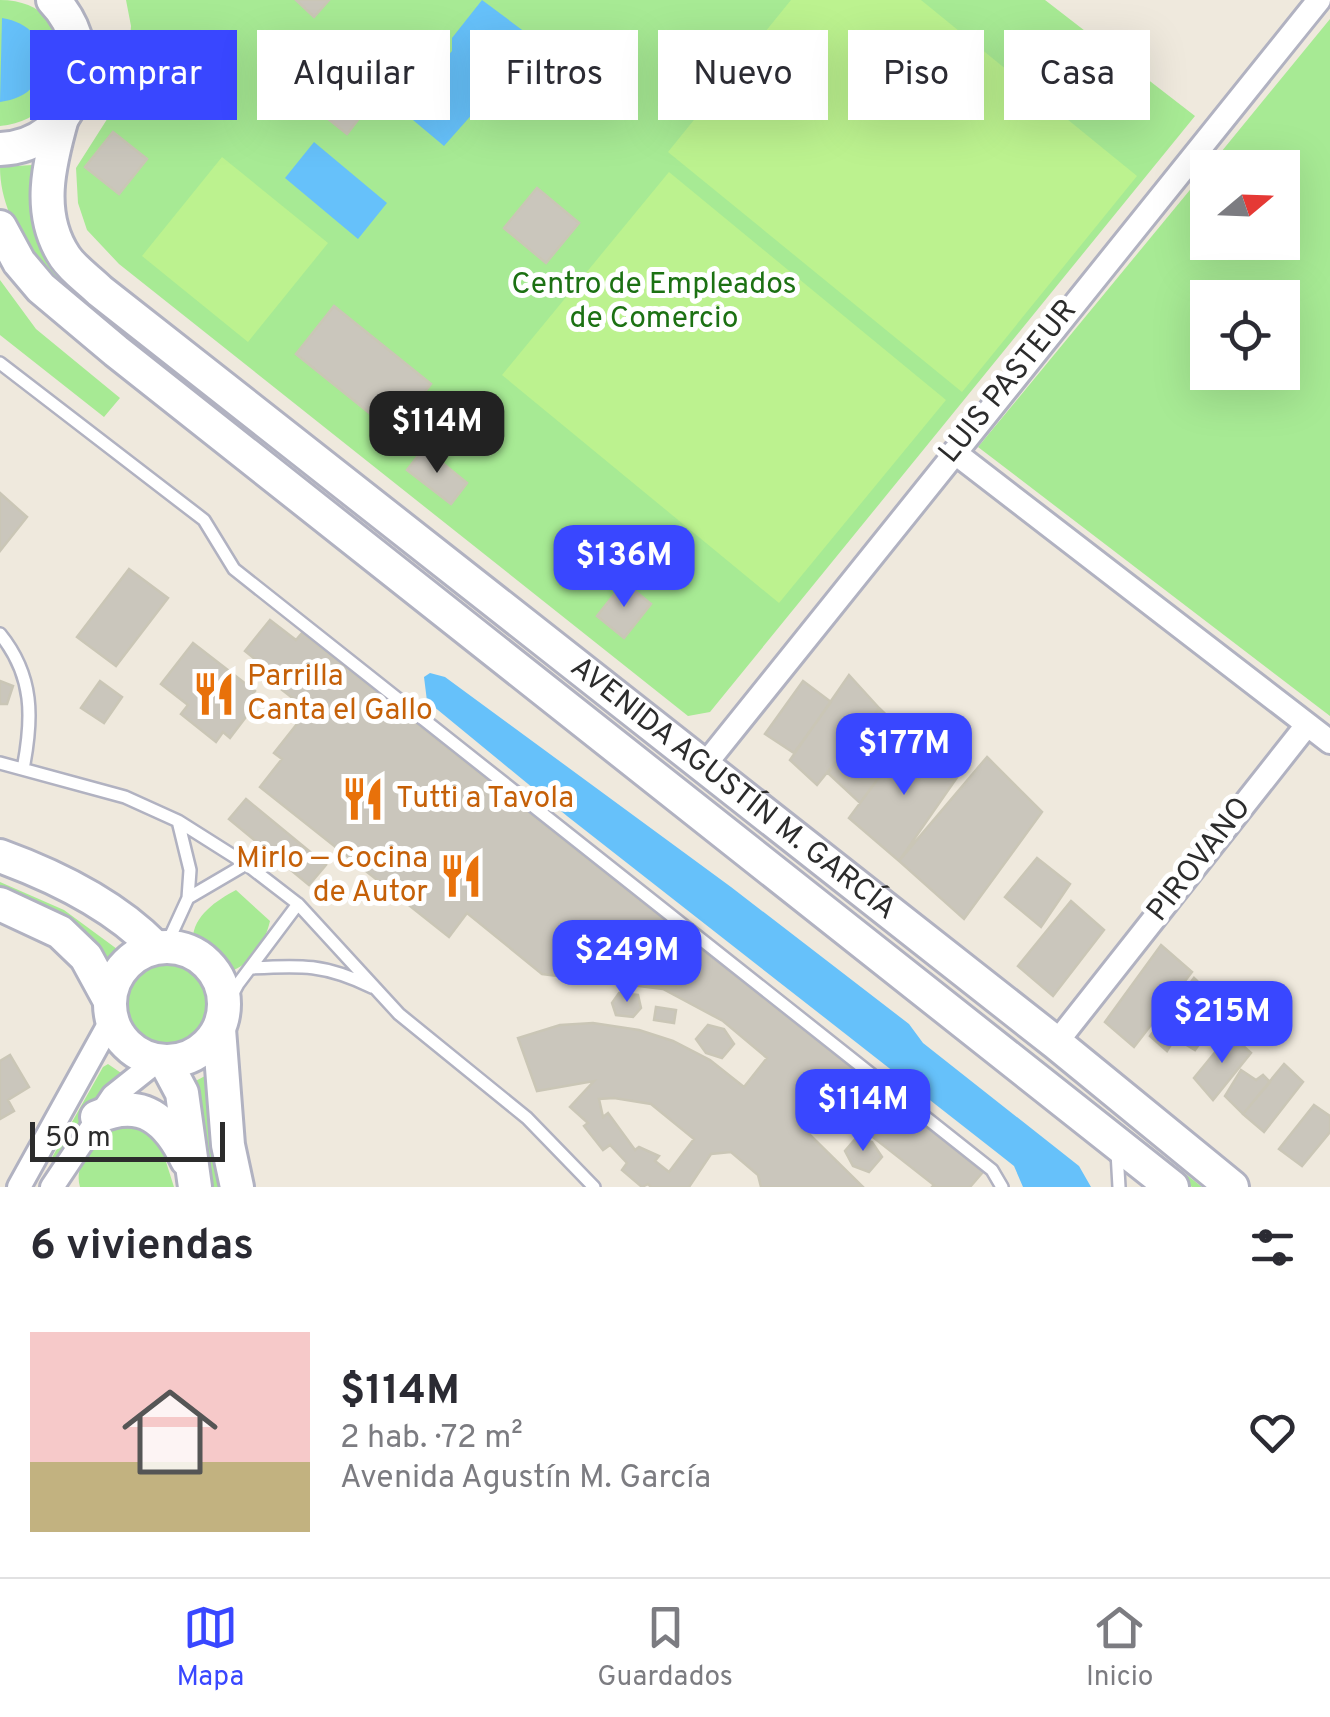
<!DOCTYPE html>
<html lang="es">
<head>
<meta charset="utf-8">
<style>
  :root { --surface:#fff; --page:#f7f7f7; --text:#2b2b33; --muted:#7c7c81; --line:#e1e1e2; --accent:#3947ff }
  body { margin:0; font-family:Overpass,sans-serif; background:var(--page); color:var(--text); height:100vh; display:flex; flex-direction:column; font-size:38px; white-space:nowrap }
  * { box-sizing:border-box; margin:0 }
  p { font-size:32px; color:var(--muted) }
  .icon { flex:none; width:55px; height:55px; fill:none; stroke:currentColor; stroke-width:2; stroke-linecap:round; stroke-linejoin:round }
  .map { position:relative; height:1187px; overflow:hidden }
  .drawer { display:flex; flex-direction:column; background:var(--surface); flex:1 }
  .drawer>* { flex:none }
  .guide { position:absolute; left:30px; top:30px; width:1270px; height:90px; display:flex; gap:20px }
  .needle { width:65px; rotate:71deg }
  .controls { position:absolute; left:1190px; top:150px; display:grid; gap:20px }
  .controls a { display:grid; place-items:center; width:110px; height:110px; border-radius:0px; background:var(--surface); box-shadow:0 10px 40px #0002; font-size:50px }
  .scale { position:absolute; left:30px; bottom:25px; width:195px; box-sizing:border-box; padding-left:10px; border:5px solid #2c2c2c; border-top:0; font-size:28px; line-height:35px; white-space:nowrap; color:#2c2c2c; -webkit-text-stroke:8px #fff; paint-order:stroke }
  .price { position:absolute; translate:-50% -85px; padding:0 22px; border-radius:20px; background:var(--accent); color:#fff; font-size:32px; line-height:65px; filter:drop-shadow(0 2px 5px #0008) }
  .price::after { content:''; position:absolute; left:50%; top:60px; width:30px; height:22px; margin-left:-15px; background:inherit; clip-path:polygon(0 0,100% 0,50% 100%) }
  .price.on { background:#222; color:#fff }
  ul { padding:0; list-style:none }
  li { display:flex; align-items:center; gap:30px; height:250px; padding:0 30px }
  li span { display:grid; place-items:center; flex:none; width:280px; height:200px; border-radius:0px; color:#555 }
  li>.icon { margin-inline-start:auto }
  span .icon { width:120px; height:120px; fill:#fffc; stroke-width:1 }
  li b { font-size:42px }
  h2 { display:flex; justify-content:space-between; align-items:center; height:120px; padding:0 30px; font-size:42px }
  .pill { padding:0 35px; border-radius:0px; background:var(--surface); box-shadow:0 10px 40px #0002; font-size:35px; line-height:90px }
  .pill.on { background:var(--accent); color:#fff }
  .menu { display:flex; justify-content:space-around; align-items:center; height:140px; border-top:2px solid var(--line); background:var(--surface); font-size:28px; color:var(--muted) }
  .menu a { display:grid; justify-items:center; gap:5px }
  .menu .on { color:var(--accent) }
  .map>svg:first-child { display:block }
  .green { fill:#a7ea94; fill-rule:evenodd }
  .pitch { fill:#bcf28f }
  .water { fill:#66c1fa }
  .building { fill:#cac6bc; stroke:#cac6b6; stroke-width:2.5; fill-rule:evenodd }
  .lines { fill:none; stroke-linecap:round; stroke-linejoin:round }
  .lane-casing { stroke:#b1b2c1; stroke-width:16 }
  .street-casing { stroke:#b1b2c1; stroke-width:28 }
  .secondary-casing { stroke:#b1b2c1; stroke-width:38 }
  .lane { stroke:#fff; stroke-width:11 }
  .street { stroke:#fff; stroke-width:22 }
  .secondary { stroke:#fff; stroke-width:32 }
  .labels { text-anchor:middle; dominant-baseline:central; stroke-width:10; stroke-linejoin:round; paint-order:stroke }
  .park-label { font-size:30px; fill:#1c7113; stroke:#fff }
  .street-label { font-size:30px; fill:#2c2c2c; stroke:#fff }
  .food-label { font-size:30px; fill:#c56008; stroke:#fff; text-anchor:start }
</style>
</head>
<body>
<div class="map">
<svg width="1330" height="1187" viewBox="0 0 1330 1187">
  <rect width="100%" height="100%" fill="#efe9dd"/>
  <path class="green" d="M0 0C86 0 86 118 0 126Z
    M126 0H1045L1195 116 710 712 688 716 119 264 87 230 78 203 76 168 118 102 128 64 131 26Z
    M1330 19V716L978 447 1208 168V242H1282V168H1208ZM1208 298H1282V372H1208Z
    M32 165C27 194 31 232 45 259 55 279 77 296 93 311L1202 1187H1192L57 289C30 251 0 215 0 167Z
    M0 280 36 329 120 398 104 417 0 335Z
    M0 882 64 910 117 949 102 965 0 895Z
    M236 890 270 921C265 942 254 961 234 970L209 945 193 939C193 916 217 900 236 890Z
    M127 1003a40 40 0 1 1 80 0a40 40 0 1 1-80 0Z
    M108 1064 124 1075V1078L99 1096 55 1164 50 1161 103 1067Z
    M205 1076 210 1078V1122L222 1187H206L186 1086Z
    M137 1121 160 1143 174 1187H80C73 1164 95 1143 107 1125Z"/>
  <path class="pitch" d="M791 0H921L1137 176 962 392 668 152Z
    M222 157 328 243 248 342 142 256Z
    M669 172 946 400 779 603 502 375Z"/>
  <path class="water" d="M482 0 537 41 444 146 401 110 452 51V38Z
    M2 18C59 27 57 96 0 102Z
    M314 142 387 203 358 239 285 178Z
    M430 673 445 677 731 887 909 1024 923 1043 1079 1166 1091 1187H1023L1014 1166 995 1151 567 816 427 701 424 677Z"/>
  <path class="building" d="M296 0H329L314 17Z
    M338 41 388 81 347 134 297 94Z
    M113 132 147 159 119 194 85 167Z
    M537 188 579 223 546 263 504 228Z
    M334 306 431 384 393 432 296 354Z
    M424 448 467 483 451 504 407 470Z
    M0 493 27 517 0 551Z
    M129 569 168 598 116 666 77 637Z
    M624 582 651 604 624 638 597 616Z
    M270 620 296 640 302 633 983 1172 970 1187H932L934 1185 832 1105 809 1134 863 1187H761L758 1175 731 1152 711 1154 689 1187H651L648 1184 642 1187 622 1170 627 1163 610 1145 603 1150 584 1126 588 1123 570 1107 594 1081 537 1091 518 1038 560 1025 593 1023 639 1030 673 1041 710 1060 744 1087 767 1058 723 1021 663 989 542 974 467 913 449 937 260 787 282 759 274 753 308 710 268 679 272 673 245 651ZM614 1098 651 1104 694 1139 669 1172 655 1161 659 1156 639 1147 635 1150 608 1113 603 1117 599 1099Z
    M193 643 255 691 251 696 258 701 230 738 223 732 216 742 181 714 188 705 161 684Z
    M849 675 879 708 817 785 790 760Z
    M0 681 13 686 7 704H0Z
    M100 681 122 697 104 723 81 708Z
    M803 681 831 702 794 753 765 734Z
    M879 708 909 737 860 803 828 773Z
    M909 737 958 776 899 861 849 818Z
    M987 757 1042 812 964 919 899 861Z
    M246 799 326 865 309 885 229 819Z
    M1037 858 1070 884 1041 927 1005 897Z
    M1071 901 1104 930 1053 996 1018 966Z
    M1161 945 1192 972 1134 1047 1105 1022Z
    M1194 978 1225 1008 1195 1050 1175 1038 1167 1051 1150 1036Z
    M619 993 638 995 641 1008 633 1017 616 1015 612 1003Z
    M656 1007 676 1010 674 1023 654 1020Z
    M708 1025 724 1029 734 1044 722 1058 706 1053 696 1039Z
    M1230 1034 1251 1053 1213 1100 1194 1078Z
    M10 1055 29 1087 8 1100 14 1111 0 1119V1061Z
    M1284 1064 1303 1082 1264 1132 1243 1114Z
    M1241 1070 1256 1080 1263 1075 1270 1082 1243 1114 1225 1096Z
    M1314 1105 1330 1116V1132L1302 1166 1279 1149Z
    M857 1137 872 1142 882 1157 869 1172 853 1166 845 1151Z"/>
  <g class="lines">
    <g class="lane-casing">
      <path id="lane" d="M0 363 204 520 234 569 992 1170 1002 1187
        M0 634C34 676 33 718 23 769
        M0 763 125 797 178 821 246 864 298 904 399 1014 527 1118 594 1187
        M178 821 190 870 188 898
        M166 946 188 898 246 864
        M251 968C301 965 325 964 372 987
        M224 1010 238 984 298 904
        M1117 1152 1119 1187"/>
    </g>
    <g class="street-casing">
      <path id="street" d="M954 452 1330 742
        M703 767 1319 0
        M1056 1043 1307 725
        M19 1187 112 1019
        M52 1187 113 1096 157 1061"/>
    </g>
    <g class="secondary-casing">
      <g id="secondary">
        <path id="s1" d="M62 118C49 164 36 214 65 257 74 270 89 280 100 291L1056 1043 1232 1187"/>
        <path d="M0 149C78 146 104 52 53 0"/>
        <path d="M0 227 19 262 41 288 116 351 1172 1187"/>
        <path d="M0 856C55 876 114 905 155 947"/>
        <path d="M0 904 60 932 86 957 110 1001"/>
        <circle cx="167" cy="1004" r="57"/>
        <path d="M219 1029 228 1145 237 1187"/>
        <path d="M165 1061 182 1093 195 1187"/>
        <path d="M97 1117C142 1097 168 1120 187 1160"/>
      </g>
    </g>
    <use href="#lane" class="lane"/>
    <use href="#street" class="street"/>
    <use href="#secondary" class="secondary"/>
  </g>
  <defs>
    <g id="restaurant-bare" transform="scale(3.45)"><path d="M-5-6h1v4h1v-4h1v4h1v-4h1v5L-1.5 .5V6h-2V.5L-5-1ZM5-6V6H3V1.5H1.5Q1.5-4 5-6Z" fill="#e8710a" stroke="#fff" stroke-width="2.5" paint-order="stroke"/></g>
  </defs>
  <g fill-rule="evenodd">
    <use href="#restaurant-bare" x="214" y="694"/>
    <use href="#restaurant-bare" x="363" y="799"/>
    <use href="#restaurant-bare" x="461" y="876"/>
  </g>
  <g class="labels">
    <g class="park-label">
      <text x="654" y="285">Centro de Empleados<tspan x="654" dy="34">de Comercio</tspan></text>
    </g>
    <g class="street-label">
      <text transform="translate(1009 382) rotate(-51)">LUIS PASTEUR</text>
      <text stroke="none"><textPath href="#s1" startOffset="998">AVENIDA AGUSTÍN M. GARCÍA</textPath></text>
      <text transform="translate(1200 860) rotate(-52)">PIROVANO</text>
    </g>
    <g class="food-label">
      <text x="247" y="677">Parrilla<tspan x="247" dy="34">Canta el Gallo</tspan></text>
      <text x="396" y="799">Tutti a Tavola</text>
      <text x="428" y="859" text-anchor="end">Mirlo — Cocina<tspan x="428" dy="34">de Autor</tspan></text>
    </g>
  </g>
</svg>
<div class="controls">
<a><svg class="needle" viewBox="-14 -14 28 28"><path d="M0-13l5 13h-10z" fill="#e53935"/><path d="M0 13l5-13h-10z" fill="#7c7c81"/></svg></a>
<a><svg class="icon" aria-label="locate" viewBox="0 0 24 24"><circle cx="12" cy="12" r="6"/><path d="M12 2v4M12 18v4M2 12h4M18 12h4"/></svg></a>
</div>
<div class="scale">50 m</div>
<b class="price on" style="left:437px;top:476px">$114M</b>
<b class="price" style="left:624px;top:610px">$136M</b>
<b class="price" style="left:904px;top:798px">$177M</b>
<b class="price" style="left:627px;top:1005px">$249M</b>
<b class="price" style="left:1222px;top:1066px">$215M</b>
<b class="price" style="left:863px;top:1154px">$114M</b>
<div class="guide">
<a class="pill on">Comprar</a>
<a class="pill">Alquilar</a>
<a class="pill">Filtros</a>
<a class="pill">Nuevo</a>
<a class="pill">Piso</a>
<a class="pill">Casa</a>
</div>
</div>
<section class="drawer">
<h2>6 viviendas<svg class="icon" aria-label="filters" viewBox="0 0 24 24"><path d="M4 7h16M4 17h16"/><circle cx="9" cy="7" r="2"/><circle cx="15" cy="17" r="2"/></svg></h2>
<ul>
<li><span style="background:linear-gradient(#f6c9c9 65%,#c2b280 0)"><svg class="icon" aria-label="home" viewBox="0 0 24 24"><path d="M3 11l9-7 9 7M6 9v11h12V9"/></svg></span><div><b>$114M</b><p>2 hab. · 72 m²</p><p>Avenida Agustín M. García</p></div><svg class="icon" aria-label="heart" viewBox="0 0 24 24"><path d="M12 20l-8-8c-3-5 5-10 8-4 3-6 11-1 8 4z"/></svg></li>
</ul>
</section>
<nav class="menu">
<a class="on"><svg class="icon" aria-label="map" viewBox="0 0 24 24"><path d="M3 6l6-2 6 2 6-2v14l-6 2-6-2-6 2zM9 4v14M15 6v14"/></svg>Mapa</a>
<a><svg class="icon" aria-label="saved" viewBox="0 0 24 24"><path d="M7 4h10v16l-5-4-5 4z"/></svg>Guardados</a>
<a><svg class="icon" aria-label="home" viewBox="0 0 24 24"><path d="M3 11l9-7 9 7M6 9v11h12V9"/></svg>Inicio</a>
</nav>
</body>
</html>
